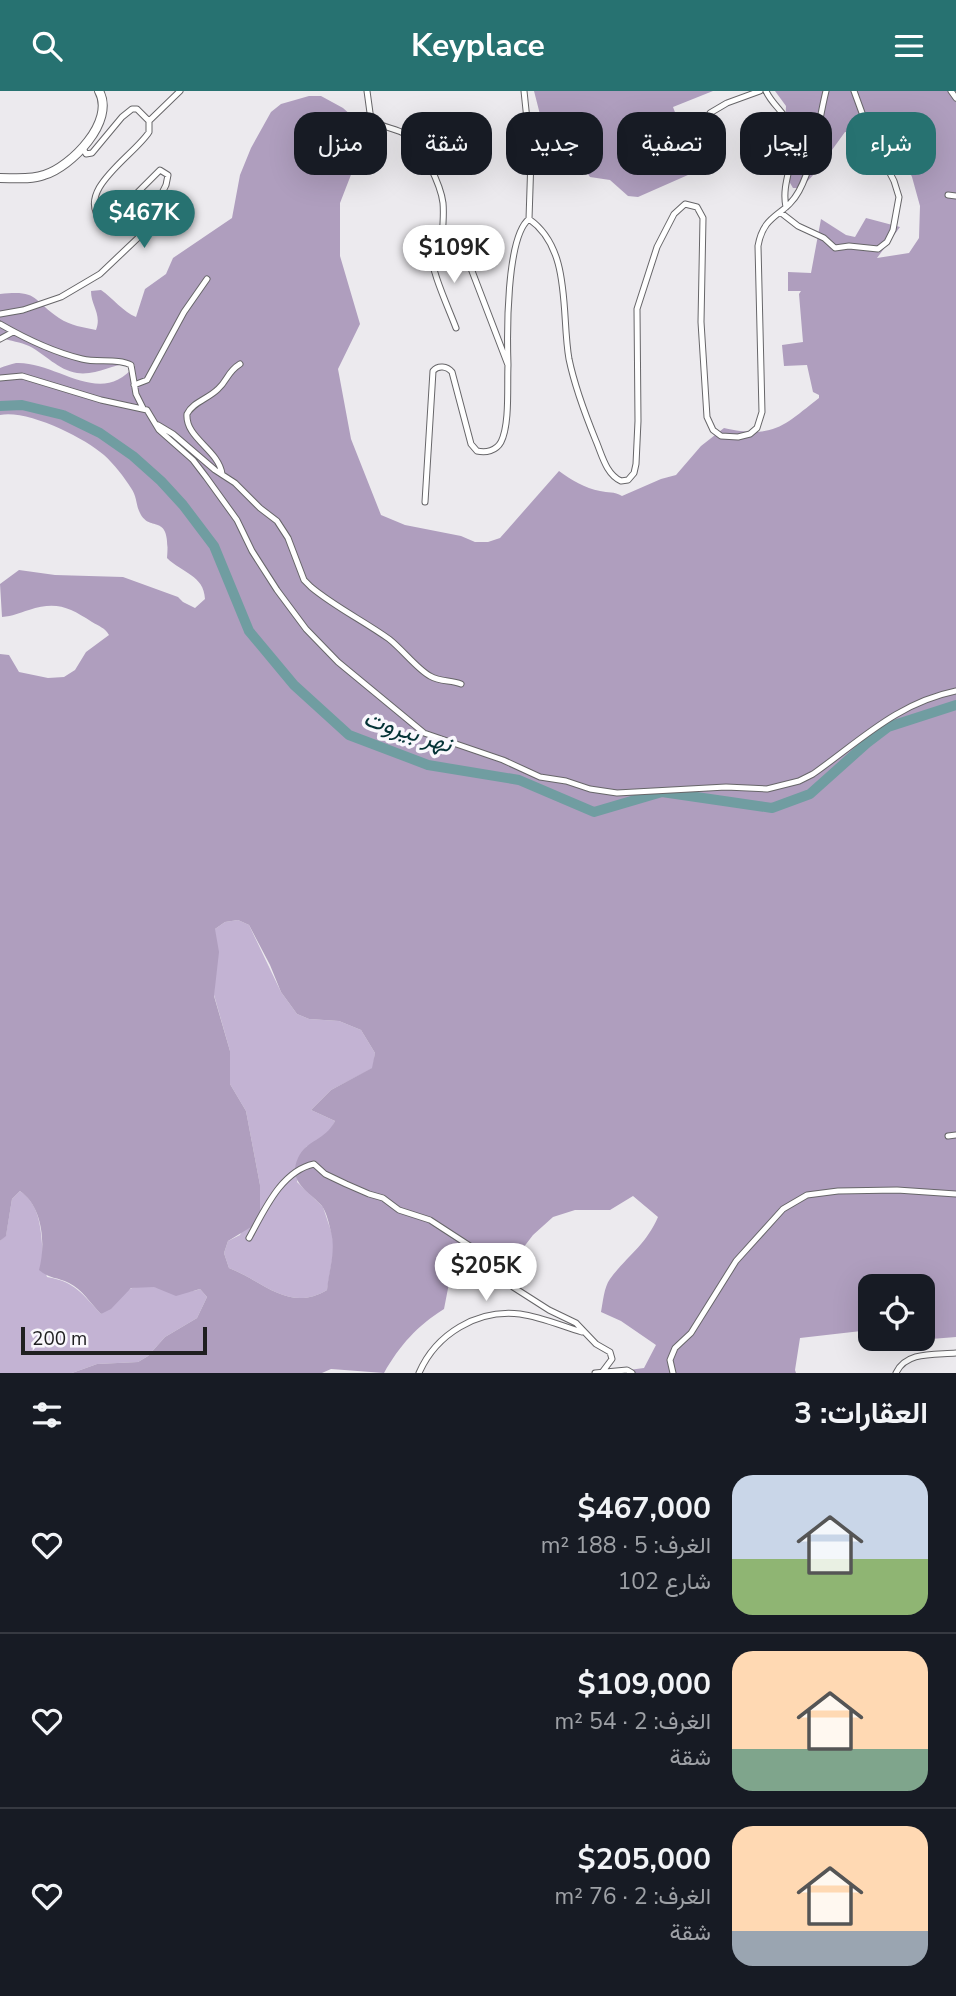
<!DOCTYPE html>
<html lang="ar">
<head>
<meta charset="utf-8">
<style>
  :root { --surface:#171b24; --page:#20242c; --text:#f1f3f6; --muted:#9ea1a6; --line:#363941; --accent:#277271 }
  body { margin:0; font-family:"Nunito Sans",Vazirmatn,sans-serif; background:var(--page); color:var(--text); direction:rtl; height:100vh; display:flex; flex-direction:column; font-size:26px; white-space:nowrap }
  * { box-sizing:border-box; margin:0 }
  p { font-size:23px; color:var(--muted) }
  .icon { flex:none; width:38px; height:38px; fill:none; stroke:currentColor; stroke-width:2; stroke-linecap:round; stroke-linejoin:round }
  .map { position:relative; height:1282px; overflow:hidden; direction:ltr }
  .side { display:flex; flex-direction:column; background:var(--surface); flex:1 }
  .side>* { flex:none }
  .top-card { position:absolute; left:21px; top:21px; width:915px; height:63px; direction:rtl; display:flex; gap:14px }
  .tools { position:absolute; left:858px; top:1183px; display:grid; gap:14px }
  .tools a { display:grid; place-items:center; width:77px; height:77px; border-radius:14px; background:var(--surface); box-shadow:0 7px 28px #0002; font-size:35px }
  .scale { position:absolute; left:21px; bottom:18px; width:186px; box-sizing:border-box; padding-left:7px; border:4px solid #1f1f20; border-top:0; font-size:19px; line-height:24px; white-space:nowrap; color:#1f1f20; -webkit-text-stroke:5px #f9f7fc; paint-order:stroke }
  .price { position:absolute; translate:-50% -60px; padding:0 16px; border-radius:24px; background:#fff; color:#222; font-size:23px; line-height:46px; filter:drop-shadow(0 2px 4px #0008) }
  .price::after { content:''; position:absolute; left:50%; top:42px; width:21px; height:16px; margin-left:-10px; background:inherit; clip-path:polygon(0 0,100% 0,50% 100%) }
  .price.active { background:var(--accent); color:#fff }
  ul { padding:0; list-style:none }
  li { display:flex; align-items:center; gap:21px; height:175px; padding:0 28px }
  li+li { border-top:2px solid var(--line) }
  li span { display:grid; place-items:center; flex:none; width:196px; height:140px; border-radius:21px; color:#555 }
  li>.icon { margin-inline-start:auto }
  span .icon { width:84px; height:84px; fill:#fffc; stroke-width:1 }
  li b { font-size:30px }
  h2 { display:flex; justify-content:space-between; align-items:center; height:84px; padding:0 28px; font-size:30px }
  .pill { padding:0 24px; border-radius:21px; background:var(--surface); box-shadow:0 7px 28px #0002; font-size:24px; line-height:63px }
  .pill.active { background:var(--accent); color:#fff }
  header { display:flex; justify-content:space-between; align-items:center; height:91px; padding:0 28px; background:var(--accent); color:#fff; font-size:32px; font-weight:700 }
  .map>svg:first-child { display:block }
  .green { fill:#c3b3d3 }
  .forest { fill:#af9ebe; fill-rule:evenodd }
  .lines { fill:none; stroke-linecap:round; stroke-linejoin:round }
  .river { stroke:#709da1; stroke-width:10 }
  .street-casing { stroke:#676669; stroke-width:7 }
  .secondary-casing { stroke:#676669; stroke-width:10 }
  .street { stroke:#fff; stroke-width:5 }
  .secondary { stroke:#fff; stroke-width:8 }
  .labels { text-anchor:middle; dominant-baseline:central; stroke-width:7; stroke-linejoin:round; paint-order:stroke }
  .water-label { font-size:24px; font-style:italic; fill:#043336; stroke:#f9f7fc }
</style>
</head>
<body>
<header><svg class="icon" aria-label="menu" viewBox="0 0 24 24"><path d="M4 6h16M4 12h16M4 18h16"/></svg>Keyplace<svg class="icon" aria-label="search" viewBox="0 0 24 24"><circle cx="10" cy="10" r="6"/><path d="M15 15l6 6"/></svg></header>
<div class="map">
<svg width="956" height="1282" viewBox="0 0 956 1282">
  <rect width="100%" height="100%" fill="#eceaee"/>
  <path class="green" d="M238 829 249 834 281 901 297 923 309 928 339 930 361 939 375 962 373 977 331 999 311 1019 335 1030 329 1043 306 1056 297 1091 323 1116 332 1143 334 1157 327 1199C289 1222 263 1190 229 1177L224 1162 228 1150 240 1144 260 1094 246 1020 230 993V960L214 904 215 838 225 831Z
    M20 1100C48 1119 38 1157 47 1186 76 1191 82 1203 101 1223 110 1215 122 1201 132 1197 154 1189 176 1207 200 1198L207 1206 197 1227 165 1246 148 1265 138 1271 97 1273 72 1282H0V1150L6 1144 12 1108Z"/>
  <path class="forest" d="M534 0H713L673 16 697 80 638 106 628 105 610 89 590 86 578 69 545 43Z
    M775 0H956V1246L931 1248 930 1238 922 1237V1195H870V1239L800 1247 795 1279 796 1282H606L644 1277 656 1254 621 1230 601 1221C603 1211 604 1196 610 1188 626 1166 646 1154 658 1126L633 1105 610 1119H575L553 1126 533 1144 504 1182 471 1157 451 1182 444 1218C417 1235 400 1254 384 1282L331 1278 322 1282H72L97 1273 138 1271 148 1265 165 1246 197 1227 207 1206 200 1198 176 1205 154 1196 131 1197 111 1218 101 1223C91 1213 82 1198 69 1192 57 1186 50 1188 39 1179 46 1153 43 1116 20 1100L12 1108 6 1145 0 1150V563L9 564 19 581 48 587 64 586 75 579 86 561 109 544C105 537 99 535 92 531 69 516 56 510 29 519 19 522 13 525 2 526L0 493 19 479 55 484 123 486 178 506 183 511 195 517 205 508C204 484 182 482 167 467 171 419 150 443 140 422 136 415 137 405 131 397 124 386 114 373 104 364 84 346 26 318 0 324V277C5 275 11 273 16 272 57 270 101 318 135 274 117 269 100 285 77 282 58 279 45 263 29 255 21 251 10 250 2 247L0 246V203C39 199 31 208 59 227 71 235 83 236 96 239 102 223 91 215 91 200L101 199C113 207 123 221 136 226L145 198 166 183 173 167 232 127 240 84 251 57 271 21 281 13 309 5H321L343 17 352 25 358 51 354 76 340 112V165L360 233 338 278 351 348 381 424 405 434 461 445 475 451H488L500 447 559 380C571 389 585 397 600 400 608 402 614 400 622 405L661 388 676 384 701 355 724 337C774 348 783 335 819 307V304L813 301 807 274 784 275 782 254 803 251 799 203 801 200H788V181L811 182 821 128 846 144 855 146 866 127 900 136 877 167 909 162 919 147 920 115 912 86 886 32 880 33 879 46 845 41 816 81 801 97H793L783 80 786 15ZM238 829 249 834 270 874 281 901 297 923 309 928 339 930 361 939 375 962 372 977 331 999 311 1019 335 1030C325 1050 307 1048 298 1067 287 1091 309 1100 322 1115 327 1122 329 1133 331 1141 336 1161 329 1178 327 1199 289 1222 263 1190 229 1177L224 1162 228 1150 251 1136 260 1125V1094L246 1020 230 993V960L214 905 219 861 215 838 225 831Z"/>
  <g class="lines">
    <path class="river" d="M0 315 22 314 63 324 100 342 133 365 161 390 183 414 214 455 249 540 294 594 349 644 428 674 519 689 594 721 662 701 772 717 810 703 867 652 888 636 956 614"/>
    <g class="street-casing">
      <path id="street" d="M367 0 371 29C383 37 396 37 407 44 422 53 441 95 443 112 444 123 443 135 442 146 437 149 432 153 431 159 430 178 449 218 456 237
        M524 0 531 67 529 128
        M766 0C772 14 787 23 791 37 800 63 780 89 786 116
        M951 0 956 7
        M149 30 180 0
        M721 44 710 28V22L727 12 760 0
        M948 104 956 105
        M780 121 798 135 824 147 835 157 849 155 878 158 887 151 893 139 899 106 894 90 869 41 854 0
        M529 128C572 158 561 223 569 268 575 297 585 323 596 350 602 364 606 383 621 390L628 389 634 382 636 373 638 330 637 218 657 156 674 123 685 113 697 116 703 127 701 231 707 326 713 339 721 345 738 346 750 343 757 337 762 321 758 155C764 121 785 126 799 100 815 70 818 32 826 0
        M442 146 447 147 467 167 508 274C507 245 506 146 529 128
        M0 223 23 219 61 206 100 183 140 145 166 94 168 84 160 79 110 129 102 130C73 100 135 64 149 41V30L137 18H132L122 26 92 62 86 63 83 57
        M0 233C26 248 53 261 82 268 97 272 118 267 131 274L136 303 143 317
        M0 248 13 241
        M0 287 22 285 101 309 147 319 159 339 193 369 206 386 237 429 252 460 277 499 306 538 338 571 424 642 503 669 540 686 566 690 590 698 617 702 726 696 767 698 799 690 813 683C860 650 897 612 956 600
        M134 294 147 289 184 221 207 188
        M158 334 173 343 215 379 235 392 260 417 277 430 288 447 304 489 311 496C335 516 364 530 389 548 402 558 418 579 430 585 440 591 451 589 461 593
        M222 383C219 359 185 347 187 323 193 311 208 308 218 298 228 289 227 281 240 273
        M425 411 433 280C438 274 447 275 452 281L471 353 477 360C486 362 496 360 501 351 510 333 507 295 508 274
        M948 1045 956 1044
        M249 1147C264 1120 281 1080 314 1073L325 1083 346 1093 369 1103 383 1107 399 1119 430 1129 470 1155 513 1196 549 1219 576 1232 596 1253 610 1261 612 1268 603 1280
        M419 1282C436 1243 477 1218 520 1223 541 1226 562 1235 582 1241
        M595 1282 627 1279 632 1282
        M673 1282 670 1269 675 1257 691 1242 736 1170 783 1118 807 1104 838 1100 897 1099 956 1103
        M896 1282C906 1260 935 1264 956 1262"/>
    </g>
    <g class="secondary-casing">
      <path id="secondary" d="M0 87C14 87 31 89 44 84 71 76 116 30 99 0"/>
    </g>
    <use href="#street" class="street"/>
    <use href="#secondary" class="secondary"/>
  </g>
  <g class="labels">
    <g class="water-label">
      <text transform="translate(408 640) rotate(18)">نهر بيروت</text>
    </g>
  </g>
</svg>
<div class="tools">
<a><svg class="icon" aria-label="locate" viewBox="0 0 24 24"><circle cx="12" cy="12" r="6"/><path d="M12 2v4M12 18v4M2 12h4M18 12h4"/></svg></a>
</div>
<div class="scale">200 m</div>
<b class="price active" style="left:144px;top:159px">$467K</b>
<b class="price" style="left:454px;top:194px">$109K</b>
<b class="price" style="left:486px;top:1212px">$205K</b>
<div class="top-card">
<a class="pill active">شراء</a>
<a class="pill">إيجار</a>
<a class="pill">تصفية</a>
<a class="pill">جديد</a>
<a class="pill">شقة</a>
<a class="pill">منزل</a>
</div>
</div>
<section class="side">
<h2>العقارات: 3<svg class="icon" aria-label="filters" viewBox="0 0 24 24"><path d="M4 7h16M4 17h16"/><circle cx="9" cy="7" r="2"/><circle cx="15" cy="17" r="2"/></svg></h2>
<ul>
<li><span style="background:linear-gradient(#c9d6e8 60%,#8fb573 0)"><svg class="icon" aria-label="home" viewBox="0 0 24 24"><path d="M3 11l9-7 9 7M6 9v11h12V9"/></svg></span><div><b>$467,000</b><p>الغرف: 5 · 188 m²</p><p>شارع 102</p></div><svg class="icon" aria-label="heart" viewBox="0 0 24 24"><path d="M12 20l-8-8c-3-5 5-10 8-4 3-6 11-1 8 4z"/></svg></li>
<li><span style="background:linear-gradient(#ffd9b3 70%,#7fa58c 0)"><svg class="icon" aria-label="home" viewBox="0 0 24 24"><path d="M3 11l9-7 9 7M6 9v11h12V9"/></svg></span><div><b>$109,000</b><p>الغرف: 2 · 54 m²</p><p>شقة</p></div><svg class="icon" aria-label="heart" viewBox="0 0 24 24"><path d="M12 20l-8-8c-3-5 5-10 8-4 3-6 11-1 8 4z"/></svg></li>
<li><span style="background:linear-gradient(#ffd9b3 75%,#9aa5b1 0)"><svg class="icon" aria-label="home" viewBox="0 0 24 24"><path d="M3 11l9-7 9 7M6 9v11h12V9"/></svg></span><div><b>$205,000</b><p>الغرف: 2 · 76 m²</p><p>شقة</p></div><svg class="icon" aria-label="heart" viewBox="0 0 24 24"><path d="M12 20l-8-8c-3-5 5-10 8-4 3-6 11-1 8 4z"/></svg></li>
</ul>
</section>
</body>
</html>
